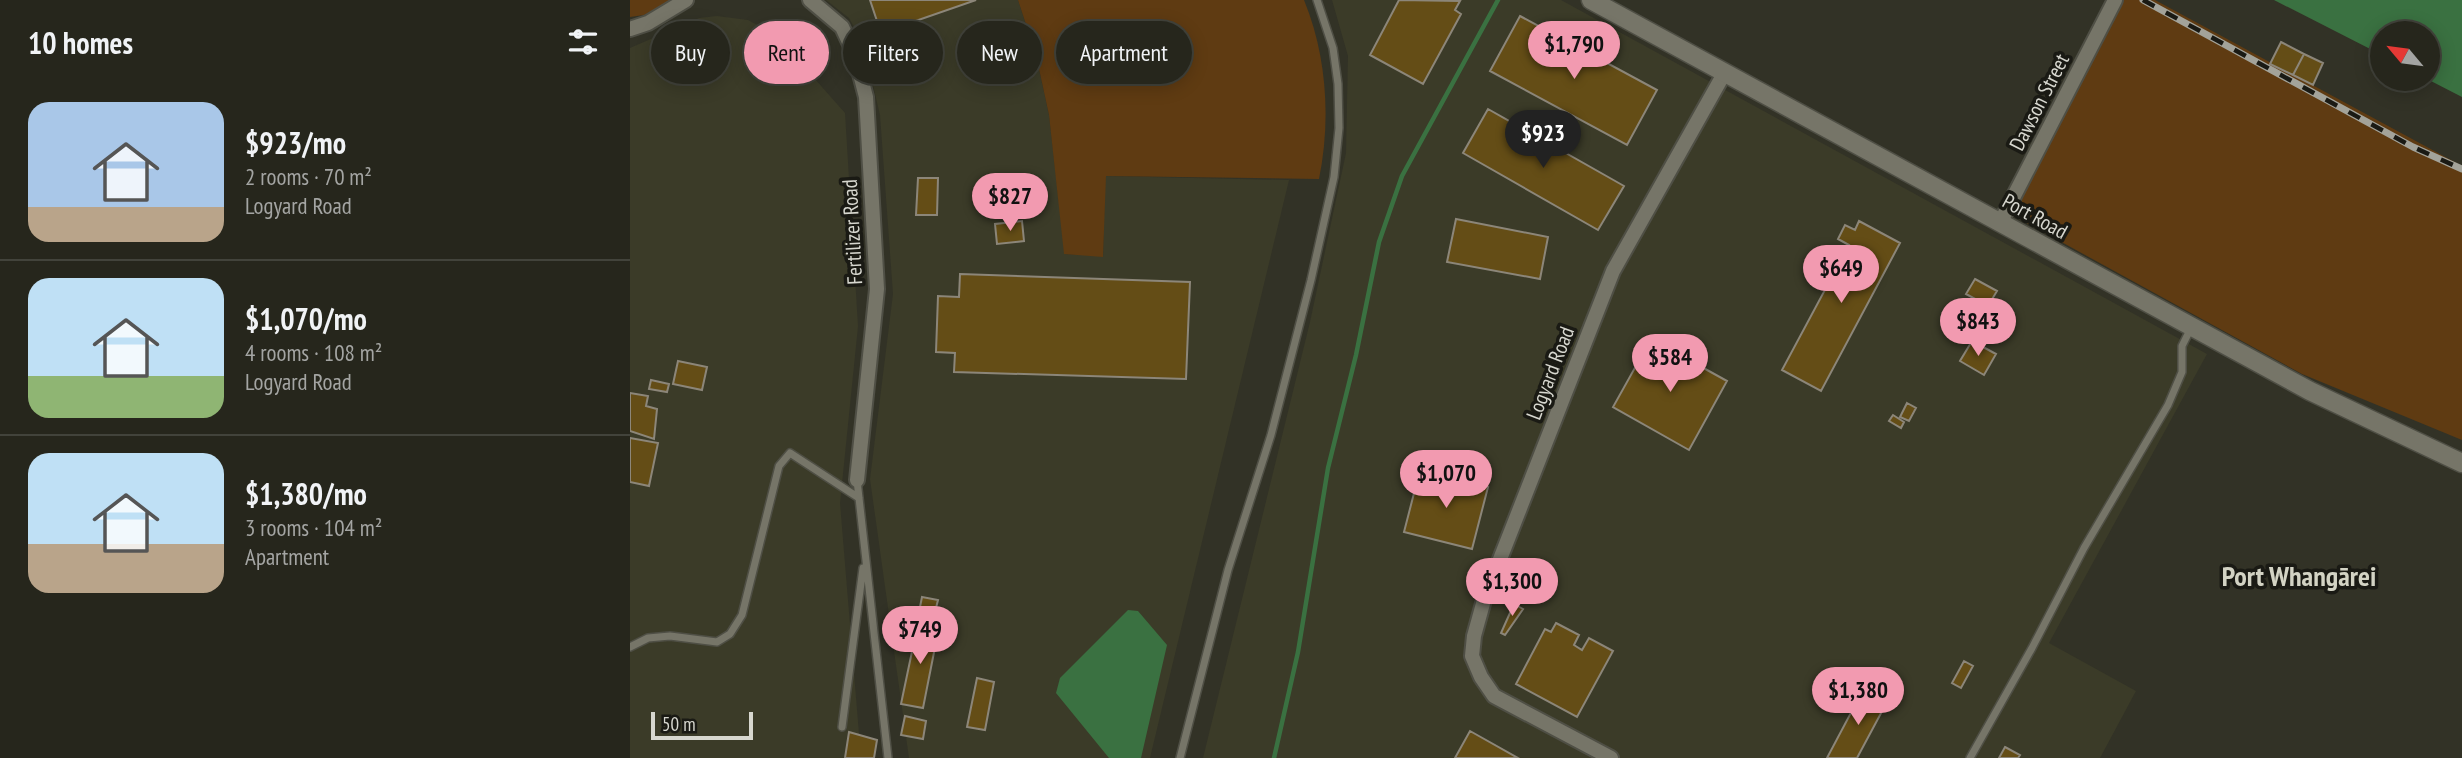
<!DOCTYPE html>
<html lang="en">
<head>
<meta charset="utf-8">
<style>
  :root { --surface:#26261c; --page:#323229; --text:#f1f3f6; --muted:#a4a5a3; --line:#42433b; --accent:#f29ab0 }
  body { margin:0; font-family:"PT Sans Narrow",sans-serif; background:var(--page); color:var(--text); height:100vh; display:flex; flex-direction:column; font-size:26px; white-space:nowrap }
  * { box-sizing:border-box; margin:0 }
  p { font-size:23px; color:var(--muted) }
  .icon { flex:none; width:38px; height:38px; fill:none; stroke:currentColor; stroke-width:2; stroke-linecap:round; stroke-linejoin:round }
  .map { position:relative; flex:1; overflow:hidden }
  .panel { display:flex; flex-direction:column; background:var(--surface); width:630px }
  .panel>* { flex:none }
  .top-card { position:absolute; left:21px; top:21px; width:665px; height:63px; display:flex; gap:14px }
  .needle { width:46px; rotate:299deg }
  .fabs { position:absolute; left:1740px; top:21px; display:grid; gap:14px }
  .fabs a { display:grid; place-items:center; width:70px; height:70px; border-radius:50%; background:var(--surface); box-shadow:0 4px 18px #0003,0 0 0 2px var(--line); font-size:35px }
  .scale { position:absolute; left:21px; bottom:18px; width:102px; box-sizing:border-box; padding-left:7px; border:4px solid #d7d7cf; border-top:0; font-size:19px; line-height:24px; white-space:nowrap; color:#d7d7cf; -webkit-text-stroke:5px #1a1a14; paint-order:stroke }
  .price { position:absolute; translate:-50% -60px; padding:0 16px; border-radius:24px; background:var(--accent); color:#111; font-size:23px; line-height:46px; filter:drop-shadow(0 2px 4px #0008) }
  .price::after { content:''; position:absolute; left:50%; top:42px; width:21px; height:16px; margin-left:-10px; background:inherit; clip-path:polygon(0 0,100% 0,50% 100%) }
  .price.on { background:#222; color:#fff }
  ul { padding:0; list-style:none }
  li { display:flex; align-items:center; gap:21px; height:175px; padding:0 28px }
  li+li { border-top:2px solid var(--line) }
  li span { display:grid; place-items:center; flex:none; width:196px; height:140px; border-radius:21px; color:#555 }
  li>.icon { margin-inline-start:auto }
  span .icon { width:84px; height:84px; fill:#fffc; stroke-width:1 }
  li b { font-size:30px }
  h2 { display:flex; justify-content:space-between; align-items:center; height:84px; padding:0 28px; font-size:30px }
  .chip { padding:0 24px; border-radius:32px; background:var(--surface); box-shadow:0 4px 18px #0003,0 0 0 2px var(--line); font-size:24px; line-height:63px }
  .chip.on { background:var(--accent); color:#111 }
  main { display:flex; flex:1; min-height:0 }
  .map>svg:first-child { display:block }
  .built { fill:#3b3b28 }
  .green { fill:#5f3b12 }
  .water { fill:#3a7141 }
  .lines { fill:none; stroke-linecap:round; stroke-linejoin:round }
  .stream { stroke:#3a7141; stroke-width:4.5 }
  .building { fill:#644d16; stroke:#8c8679; stroke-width:2 }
  .service-casing { stroke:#4f4f45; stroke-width:10 }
  .minor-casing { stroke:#4f4f45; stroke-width:18 }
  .secondary-casing { stroke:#4f4f45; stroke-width:21 }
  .service { stroke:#767568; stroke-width:7 }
  .minor { stroke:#767568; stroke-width:14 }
  .secondary { stroke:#767568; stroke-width:18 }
  .rail-casing { stroke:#a3a39a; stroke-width:7 }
  .rail { stroke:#1a1a14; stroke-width:4.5; stroke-dasharray:13; stroke-linecap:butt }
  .labels { text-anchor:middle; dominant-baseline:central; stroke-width:7; stroke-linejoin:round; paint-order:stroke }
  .street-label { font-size:21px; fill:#d7d7cf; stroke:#1a1a14 }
  .district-label { font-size:28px; font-weight:bold; fill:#d3d3c4; stroke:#1a1a14 }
</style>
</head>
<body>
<main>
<section class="panel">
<h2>10 homes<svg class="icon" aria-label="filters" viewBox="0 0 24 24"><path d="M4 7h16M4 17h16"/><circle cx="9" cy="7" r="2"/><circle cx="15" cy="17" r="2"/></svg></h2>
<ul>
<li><span style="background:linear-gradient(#a9c7e8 75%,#b9a48a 0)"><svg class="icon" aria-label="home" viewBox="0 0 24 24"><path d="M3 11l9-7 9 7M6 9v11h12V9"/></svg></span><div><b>$923/mo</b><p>2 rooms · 70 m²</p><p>Logyard Road</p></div></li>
<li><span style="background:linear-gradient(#bfe0f5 70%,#8fb573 0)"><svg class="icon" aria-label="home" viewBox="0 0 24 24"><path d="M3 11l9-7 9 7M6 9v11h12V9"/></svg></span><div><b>$1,070/mo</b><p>4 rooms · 108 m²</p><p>Logyard Road</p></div></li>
<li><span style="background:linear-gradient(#bfe0f5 65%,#b9a48a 0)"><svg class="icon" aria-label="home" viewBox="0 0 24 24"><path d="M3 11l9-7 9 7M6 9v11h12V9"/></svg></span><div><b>$1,380/mo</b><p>3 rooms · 104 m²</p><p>Apartment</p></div></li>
</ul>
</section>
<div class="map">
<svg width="1832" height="758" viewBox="0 0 1832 758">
  <rect width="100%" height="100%" fill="#323226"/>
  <path class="built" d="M196 0H388L406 55 419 115 435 254 473 256 475 176 659 180 520 758H279L240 479 263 294 250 115 233 43 219 18Z
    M702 0H931L1577 354 1419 643 1506 691 1470 758H573L680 322 716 153 718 56Z
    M87 16 118 20 146 35 215 113 228 326 210 503 231 758H0V48L69 18Z"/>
  <path class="green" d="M0 0H42L14 15 0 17Z
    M388 0H674C697 56 701 120 689 179L476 176 473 257 434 254 419 115 406 55Z
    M1494 0H1525L1832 166V440L1672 374 1395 222 1391 199Z"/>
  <path class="water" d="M1644 0H1832V97L1797 79V33H1752V55Z
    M498 610 508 611 537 645 511 758H479L426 693 430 678Z"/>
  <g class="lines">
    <path class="stream" d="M644 758 668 652 698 468 726 355 749 242 772 176 868 0"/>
  </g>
  <path class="building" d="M240 0H346L251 33Z
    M769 0 830 1 825 10 831 14 793 84 740 55Z
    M890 16 1027 90 997 145 860 71Z
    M1651 42 1674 54 1663 75 1640 64Z
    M1674 54 1693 63 1683 85 1663 75Z
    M858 109 994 186 968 230 833 153Z
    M288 178H308L307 215H286Z
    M826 219 918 237 910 279 817 262Z
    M392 221 394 241 367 244 365 224Z
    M1229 221 1270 243 1191 391 1152 370 1219 245 1208 239 1215 225 1225 230Z
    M330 274 560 282 556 379 324 372 325 353 306 352 308 296 329 297Z
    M1345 279 1367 291 1358 306 1336 294Z
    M1346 303 1359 310 1346 335 1333 328Z
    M1021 339 1097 381 1059 450 983 407Z
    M1342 341 1366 354 1354 375 1330 361Z
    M48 361 77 367 72 390 43 384Z
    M21 380 39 384 37 392 19 389Z
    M0 393 18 396 16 406 27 409 24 439 0 431Z
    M1277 403 1286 408 1279 421 1270 417Z
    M1263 415 1274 422 1271 428 1259 421Z
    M0 438 28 443 19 486 0 482Z
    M790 470 858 487 842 549 774 532Z
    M292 597 308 600 303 620 288 617Z
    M884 604 893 609 875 635 871 633Z
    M288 623 309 627 293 708 271 704Z
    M926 623 949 635 944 645 952 650 959 638 983 651 947 717 886 684 915 629 921 632Z
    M1334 661 1343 666 1331 688 1322 683Z
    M347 678 364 682 355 730 337 727Z
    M1233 690 1257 702 1227 758H1197Z
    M275 716 296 721 293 739 271 735Z
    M840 731 888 758H825Z
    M219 732 247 740 244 758H215Z
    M1375 747 1390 755 1388 758H1369Z"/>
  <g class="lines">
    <g class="service-casing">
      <path id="service" d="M227 480 258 758
        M0 647 18 638 40 636 87 642 100 634 112 615 149 466 160 453 229 498
        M212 727 233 568
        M550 758 598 570 641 435 681 280 704 177 709 128 708 84 703 48 687 0
        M1340 758 1402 648 1454 548 1538 405 1552 372V346L1561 328"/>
    </g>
    <g class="minor-casing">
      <path id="minor" d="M180 0 212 27 225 55 236 97 247 289 227 480
        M0 29 18 23 56 0
        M1370 223 1485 0
        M981 758 864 696 851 677 842 656 844 636 854 600 983 271 1095 72"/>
    </g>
    <g class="secondary-casing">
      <path id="secondary" d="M961 0 1680 391 1832 463"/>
    </g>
    <use href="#service" class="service"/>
    <use href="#minor" class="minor"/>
    <use href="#secondary" class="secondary"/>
    <g class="rail-casing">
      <path id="rail" d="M1513 0 1783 147 1832 169"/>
    </g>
    <use href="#rail" class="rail"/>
  </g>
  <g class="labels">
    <g class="street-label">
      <text transform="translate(1409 102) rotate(-63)">Dawson Street</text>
      <text transform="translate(1405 216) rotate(29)">Port Road</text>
      <text transform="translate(222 232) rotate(-93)">Fertilizer Road</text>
      <text transform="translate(920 373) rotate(-69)">Logyard Road</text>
    </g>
    <g class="district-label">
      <text x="1669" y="575">Port Whangārei</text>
    </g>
  </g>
</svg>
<div class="fabs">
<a><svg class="needle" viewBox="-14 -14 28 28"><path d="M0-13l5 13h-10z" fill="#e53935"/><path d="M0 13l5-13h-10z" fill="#a4a5a3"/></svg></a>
</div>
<div class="scale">50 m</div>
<b class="price" style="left:944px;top:81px">$1,790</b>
<b class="price on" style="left:913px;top:170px">$923</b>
<b class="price" style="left:380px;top:233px">$827</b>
<b class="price" style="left:1211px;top:305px">$649</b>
<b class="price" style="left:1348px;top:358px">$843</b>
<b class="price" style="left:1040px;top:394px">$584</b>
<b class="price" style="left:816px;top:510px">$1,070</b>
<b class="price" style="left:882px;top:618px">$1,300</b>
<b class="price" style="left:290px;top:666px">$749</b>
<b class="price" style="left:1228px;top:727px">$1,380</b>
<div class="top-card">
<a class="chip">Buy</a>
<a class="chip on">Rent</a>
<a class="chip">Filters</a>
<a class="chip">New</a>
<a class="chip">Apartment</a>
</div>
</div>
</main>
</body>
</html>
